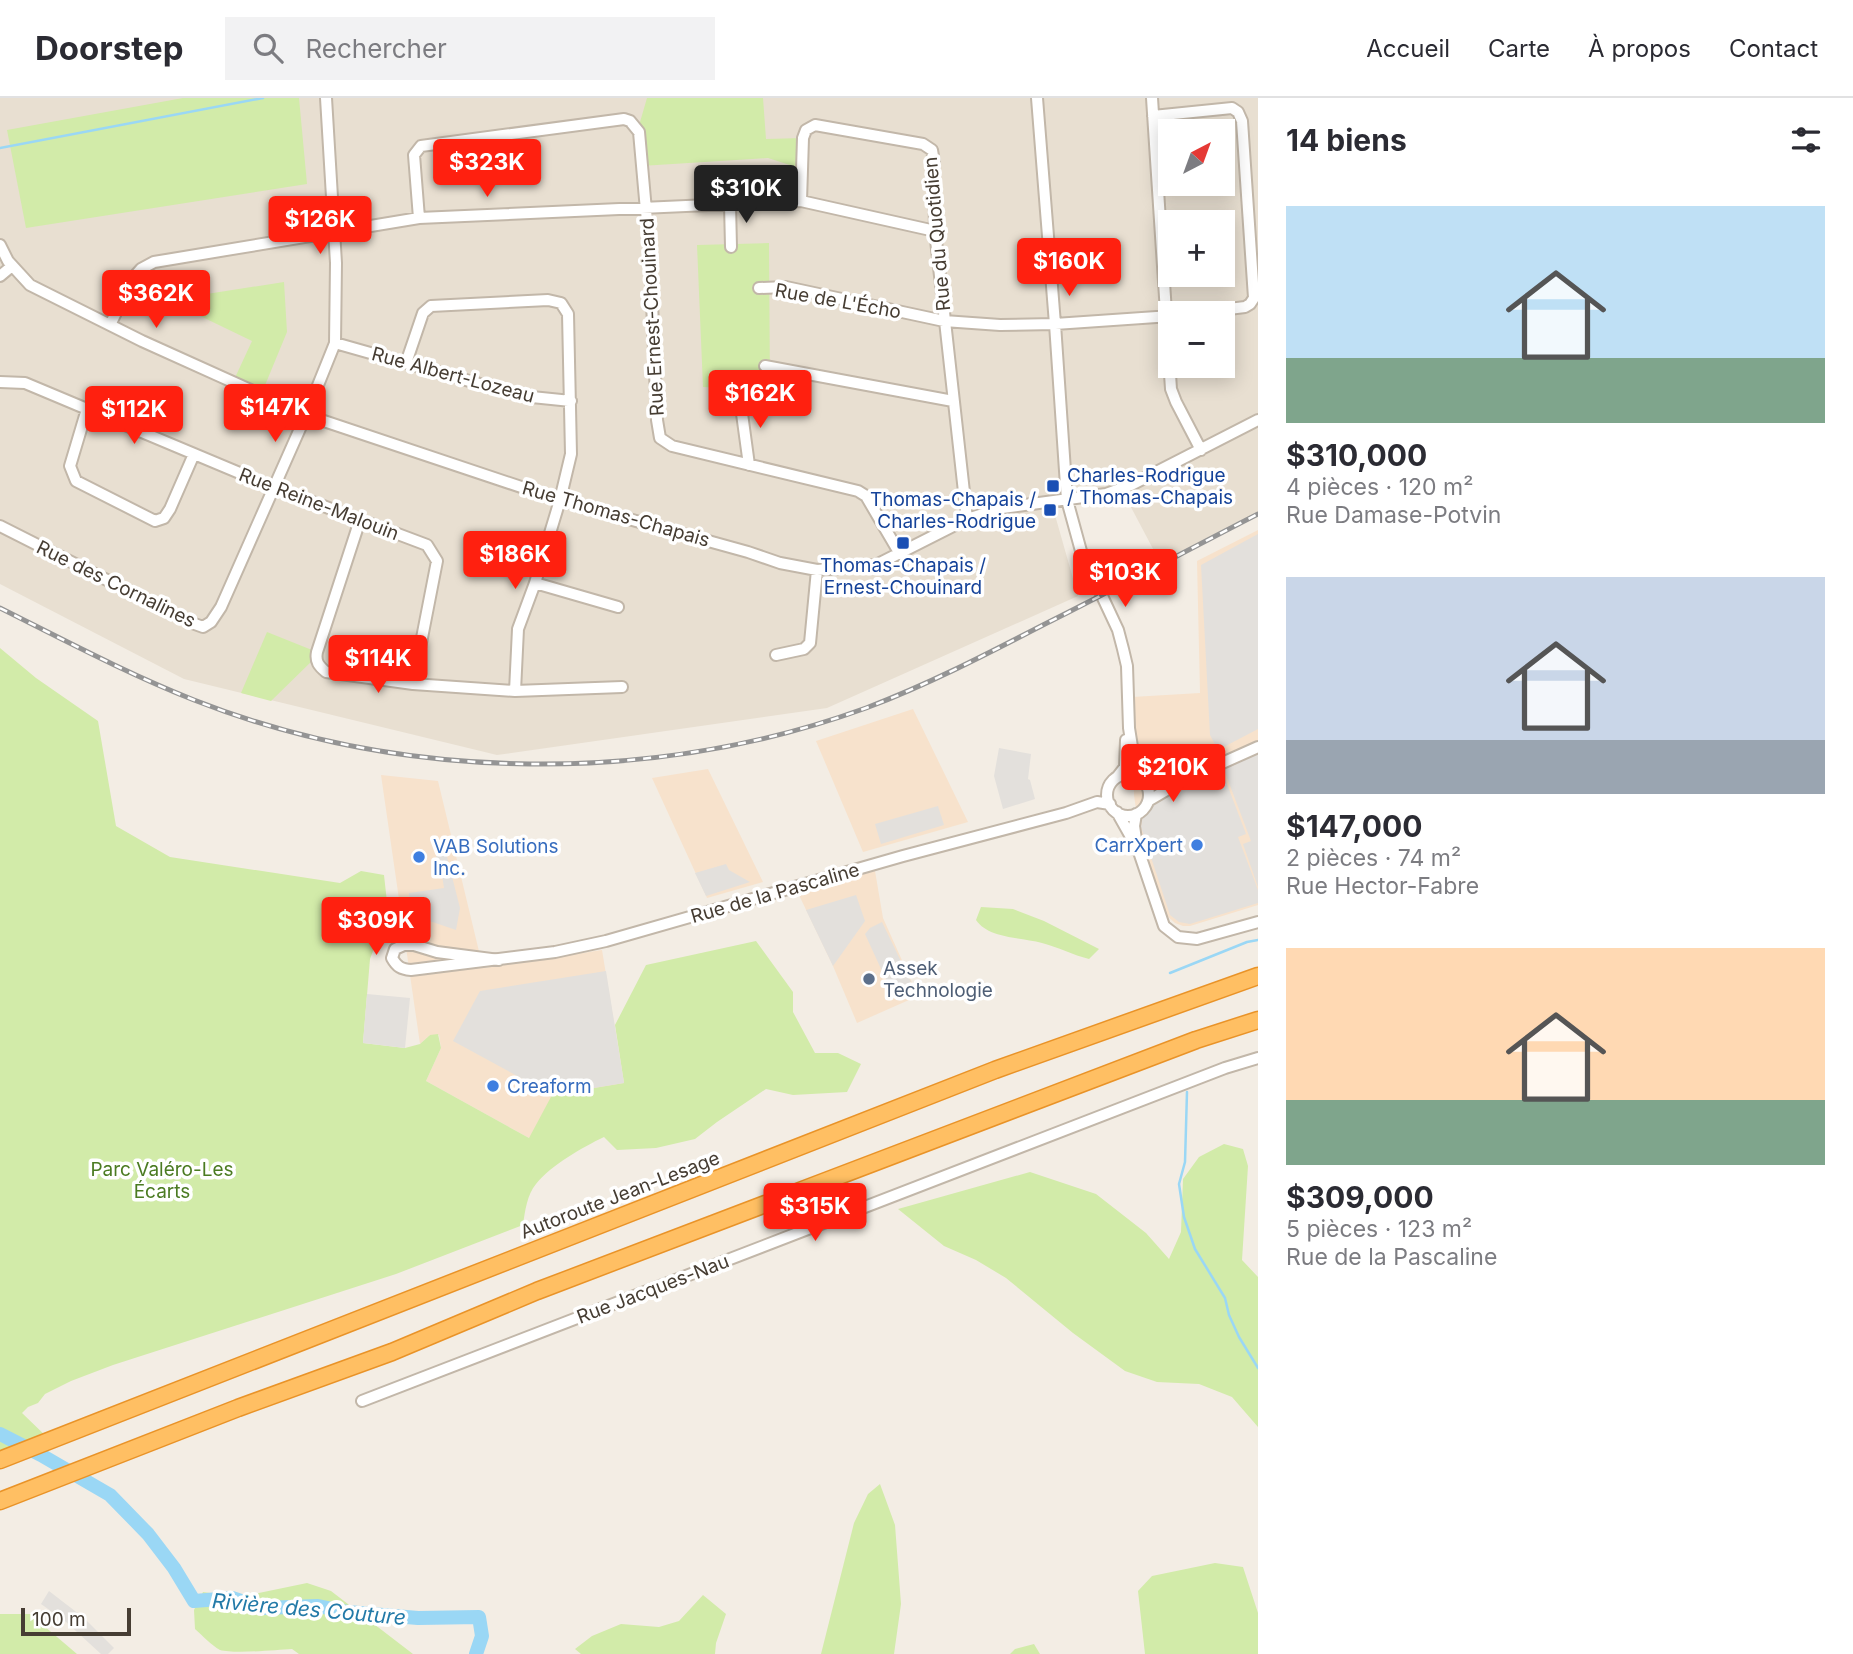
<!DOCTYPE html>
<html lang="fr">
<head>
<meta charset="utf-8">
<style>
  :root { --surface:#fff; --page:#f2f2f3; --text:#2b2b33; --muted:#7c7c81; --line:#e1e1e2; --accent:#ff200f }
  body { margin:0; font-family:Inter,sans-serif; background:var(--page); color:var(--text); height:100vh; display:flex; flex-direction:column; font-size:26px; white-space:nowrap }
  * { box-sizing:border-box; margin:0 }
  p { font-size:23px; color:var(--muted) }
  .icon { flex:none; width:38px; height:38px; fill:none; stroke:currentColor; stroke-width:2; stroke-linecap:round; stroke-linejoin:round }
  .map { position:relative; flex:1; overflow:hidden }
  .side { display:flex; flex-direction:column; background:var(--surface); width:595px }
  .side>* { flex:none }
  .needle { width:46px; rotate:41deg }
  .fabs { position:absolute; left:1158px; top:21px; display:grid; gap:14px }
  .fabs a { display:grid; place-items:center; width:77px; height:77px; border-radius:0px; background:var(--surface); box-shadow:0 4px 18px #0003; font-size:35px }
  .scale { position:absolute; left:21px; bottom:18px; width:110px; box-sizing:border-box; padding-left:7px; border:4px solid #463d33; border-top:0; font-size:19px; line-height:24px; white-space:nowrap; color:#463d33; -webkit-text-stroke:5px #fff; paint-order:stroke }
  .price { position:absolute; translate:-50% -60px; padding:0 16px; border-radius:7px; background:var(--accent); color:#fff; font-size:23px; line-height:46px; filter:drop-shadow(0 2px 4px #0008) }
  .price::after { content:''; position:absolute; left:50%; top:42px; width:21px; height:16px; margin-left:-10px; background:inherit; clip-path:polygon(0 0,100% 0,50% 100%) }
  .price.active { background:#222; color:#fff }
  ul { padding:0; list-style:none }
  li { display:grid; align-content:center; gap:14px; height:371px; padding:0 28px }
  li span { display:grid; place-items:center; height:217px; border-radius:0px; color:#555 }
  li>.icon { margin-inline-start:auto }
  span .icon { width:126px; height:126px; fill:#fffc; stroke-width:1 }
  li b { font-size:30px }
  h2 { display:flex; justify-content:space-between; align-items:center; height:84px; padding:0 28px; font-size:30px }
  header { display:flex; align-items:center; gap:42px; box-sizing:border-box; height:98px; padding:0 35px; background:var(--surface); border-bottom:2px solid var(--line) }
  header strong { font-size:33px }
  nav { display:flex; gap:38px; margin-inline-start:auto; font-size:24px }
  .search { width:490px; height:63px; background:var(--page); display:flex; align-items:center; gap:18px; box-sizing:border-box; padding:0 24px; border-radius:0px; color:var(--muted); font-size:26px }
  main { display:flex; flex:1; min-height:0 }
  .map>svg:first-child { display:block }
  .residential { fill:#e8dfd1; fill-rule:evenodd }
  .commercial { fill:#f7e2cc }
  .green { fill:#d2eba9 }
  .parking { fill:#e3e0dc }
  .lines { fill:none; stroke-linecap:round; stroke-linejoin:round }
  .stream { stroke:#9ad7f5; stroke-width:2.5 }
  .river { stroke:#9ad7f5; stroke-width:14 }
  .minor-casing { stroke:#c2b7a9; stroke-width:14 }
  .highway-casing { stroke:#e99328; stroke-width:19 }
  .minor { stroke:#fff; stroke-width:10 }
  .highway { stroke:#ffbf63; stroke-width:16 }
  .rail-casing { stroke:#949494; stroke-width:5 }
  .rail { stroke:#fff; stroke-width:2.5; stroke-dasharray:8; stroke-linecap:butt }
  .transit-dot { fill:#1a4fb4; stroke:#fff; stroke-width:2.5 }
  .shop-dot { fill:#3f7fe0; stroke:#fff; stroke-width:2.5 }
  .service-dot { fill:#5c6f8a; stroke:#fff; stroke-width:2.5 }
  .labels { text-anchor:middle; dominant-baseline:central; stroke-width:7; stroke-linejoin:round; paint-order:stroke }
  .street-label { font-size:19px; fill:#463d33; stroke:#fff }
  .transit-label { font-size:19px; fill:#164399; stroke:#fff; text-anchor:start }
  .shop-label { font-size:19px; fill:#366cbe; stroke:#fff; text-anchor:start }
  .service-label { font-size:19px; fill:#4e5e75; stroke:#fff; text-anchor:start }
  .park-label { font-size:19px; fill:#4b7b22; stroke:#fff }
  .water-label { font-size:21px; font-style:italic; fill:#237aa8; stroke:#fff }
</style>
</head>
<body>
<header>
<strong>Doorstep</strong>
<div class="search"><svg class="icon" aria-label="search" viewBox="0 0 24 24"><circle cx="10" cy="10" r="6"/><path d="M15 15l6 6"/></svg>Rechercher</div>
<nav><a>Accueil</a><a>Carte</a><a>À propos</a><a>Contact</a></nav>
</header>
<main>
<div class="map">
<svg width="1258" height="1556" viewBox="0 0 1258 1556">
  <rect width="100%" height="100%" fill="#f3ede4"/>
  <path class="residential" d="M0 0H1258V416L1161 466 1124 396 1053 410 1078 498 827 610 497 657 184 581 0 486ZM1171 33H1223V86H1171ZM1171 124H1223V177H1171ZM1171 215H1223V268H1171Z"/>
  <path class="commercial" d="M1258 432V807L1190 828H1183L1175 825 1167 818 1139 733 1134 697 1132 599 1200 595 1197 463Z
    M913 611 968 724 863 754 816 643Z
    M708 671 763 784 707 800 652 680Z
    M381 677 438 683 483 870 602 852 624 985 529 1040 426 983 441 950 439 937H430L420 946Z
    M875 773 883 820 918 898 857 925 833 868 798 795Z"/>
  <path class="green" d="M183 0H299L307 86 26 130 7 32Z
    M647 0H763L766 41 803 40 802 71 768 60 641 68 635 27 640 24Z
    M769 145 770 292 703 289 697 147Z
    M284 184 287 234 261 297 233 284 252 243 194 215V198Z
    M267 534 317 554 315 560 271 603 241 595Z
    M0 550 36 580 98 623 116 728 170 759 340 785 361 773 384 777 387 804 383 826 370 861 363 945 405 950 420 946 430 937 438 936 441 950 426 983 529 1040 552 997 624 985 615 927 646 867 756 843 793 894V914L815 955H838L861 966 847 994 793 997 766 991 717 1024 695 1041 656 1050 617 1052 604 1039C583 1049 551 1067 536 1086 527 1097 525 1113 523 1127L396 1176 113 1267 71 1283 45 1296 38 1305 28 1309 22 1315 50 1342 0 1362Z
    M981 809 1013 811 1044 823 1099 851 1089 861C1073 857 1058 849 1042 845 1021 839 989 841 976 822Z
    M1224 1046 1243 1051 1248 1068 1242 1162 1258 1179V1329L1232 1299 1199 1286 1157 1284 1125 1273 1073 1235 1006 1180 976 1162 944 1148 898 1111 1030 1074 1096 1096 1146 1135 1169 1161 1181 1134 1183 1081 1199 1059Z
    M880 1386 895 1427 901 1506 894 1556H821L854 1425 868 1396Z
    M1215 1465 1243 1469 1258 1515V1556H1145L1138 1493 1152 1478Z
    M307 1485 331 1493 413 1556H299L292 1551C275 1552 234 1556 220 1552 211 1547 203 1538 195 1531L194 1512 203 1494 239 1499Z
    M703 1497 726 1516 716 1545 715 1556H581L575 1551 592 1538 621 1526 659 1529 679 1523Z
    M0 1516H30L77 1556H0Z
    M1034 1546 1040 1556H1010L1015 1551Z"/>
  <path class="parking" d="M1258 436V631L1218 652 1210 637 1201 467Z
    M999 650 1031 656 1028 681 1030 682 1035 701 1003 711 994 678Z
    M1258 655V789L1243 746 1251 743 1223 669Z
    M1222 673 1246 736 1238 739 1258 792V805L1190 826 1179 824 1170 817 1141 729 1143 717 1158 701Z
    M938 708 944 727 881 746 875 726Z
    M444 747 460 810 456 832 412 817 409 795 444 790 441 771H438L435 749Z
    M726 766 729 772 750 784 706 798 695 775Z
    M856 797 865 823 833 868 806 812Z
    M882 824 911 884 893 897 865 836 870 830Z
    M606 873 624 985 552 997 453 943 480 893Z
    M367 896 410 900 405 950 363 945Z
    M49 1493 84 1520 114 1550 108 1556H101L65 1523 41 1506Z"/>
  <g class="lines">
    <path class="stream" d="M0 50 263 0
      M1170 875 1247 844 1258 842
      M1187 994 1185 1064 1179 1086 1184 1119 1195 1151 1225 1200 1229 1217 1239 1239 1258 1270"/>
    <path class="river" d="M0 1336 41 1357 110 1397 148 1436 174 1470 194 1503 232 1500 262 1510 318 1508 348 1514 418 1520 479 1519 482 1538 476 1556"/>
    <g class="minor-casing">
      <path id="minor" d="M1037 0 1055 226 1067 402 1081 453 1118 532 1123 551 1127 568 1129 630 1134 661 1141 681
        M1152 0 1171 291 1176 304 1201 352
        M1153 18 1232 10 1238 14 1242 23 1254 200 1250 206 1245 209 1196 215
        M801 103 803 40 806 32 815 27 923 46 932 52 934 64 935 133 967 421
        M730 106 731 149
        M419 120 414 57 421 48 624 21 630 23 639 34 650 157 657 322 660 340 672 348 858 393 866 398 900 456
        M0 147 8 163 30 187 142 243 306 317 560 402 748 454 780 465 817 472 876 467 967 421 1002 410 1106 396 1131 387 1258 322
        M0 178 12 168
        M759 190 786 189 944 223 1000 227 1055 226 1171 218
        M110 227 133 180 141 171 154 164 419 120 776 104 801 103 935 133
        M335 245 522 298 571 303
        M406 265 423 215 431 208 548 202 561 205 568 216 571 356 560 402 535 485 518 531 515 593
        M765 268 953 303
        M0 284 25 285 273 389 427 447 437 463 413 586
        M740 301 749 367
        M87 311 70 368 76 383 155 423 164 420 170 411 194 356
        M360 422 317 554C315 564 319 568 326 574L413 586 515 593 622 589
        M0 428 192 525 203 529 211 524 221 509 306 317 335 245 336 165 326 0
        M535 485 618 509
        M776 557 804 551 810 545 817 472
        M1107 697a21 21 0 1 1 42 0a21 21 0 1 1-42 0Z
        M1118 678 1125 669 1126 642
        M1148 703 1182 683 1258 649
        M1117 714 1135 746
        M1136 716 1134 728 1137 748 1164 828 1178 839 1197 841 1258 824
        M499 862 437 854 414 847H404L395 851 392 860C397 869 401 871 411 872L555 854 606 843 903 758 1066 715 1097 704 1110 706
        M362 1303 1225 970 1258 960"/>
    </g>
    <g class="highway-casing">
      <path id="highway" d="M0 1362 995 972 1258 878
        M0 1403 238 1310 392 1254 537 1193 1196 942 1258 922"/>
    </g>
    <use href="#minor" class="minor"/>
    <use href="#highway" class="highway"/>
    <g class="rail-casing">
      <path id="rail" d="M0 510C64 542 128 576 194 602 405 685 654 687 866 610 927 587 985 557 1043 527 1115 491 1186 453 1258 416"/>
    </g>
    <use href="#rail" class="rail"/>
  </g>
  <g class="transit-dot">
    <rect x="1046" y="381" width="14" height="14" rx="3.5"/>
    <rect x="1043" y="405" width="14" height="14" rx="3.5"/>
    <rect x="896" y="438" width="14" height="14" rx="3.5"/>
  </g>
  <g class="shop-dot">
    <circle cx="1197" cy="747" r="7"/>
    <circle cx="419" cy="759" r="7"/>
    <circle cx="493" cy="988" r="7"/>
  </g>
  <circle class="service-dot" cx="869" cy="881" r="7"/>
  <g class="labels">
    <g class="street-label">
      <text transform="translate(937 136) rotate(-95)">Rue du Quotidien</text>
      <text transform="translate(838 203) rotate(10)">Rue de L'Écho</text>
      <text transform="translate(652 219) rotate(-93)">Rue Ernest-Chouinard</text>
      <text transform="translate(453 277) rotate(15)">Rue Albert-Lozeau</text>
      <text transform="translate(319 406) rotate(21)">Rue Reine-Malouin</text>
      <text transform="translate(616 416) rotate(16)">Rue Thomas-Chapais</text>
      <text transform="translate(116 486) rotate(26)">Rue des Cornalines</text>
      <text transform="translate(775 795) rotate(-16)">Rue de la Pascaline</text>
      <text transform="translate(620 1097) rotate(-21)">Autoroute Jean-Lesage</text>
      <text transform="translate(653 1191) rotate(-21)">Rue Jacques-Nau</text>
    </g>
    <g class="transit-label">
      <text x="1067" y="377">Charles-Rodrigue<tspan x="1067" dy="22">/ Thomas-Chapais</tspan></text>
      <text x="1036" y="401" text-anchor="end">Thomas-Chapais /<tspan x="1036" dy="22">Charles-Rodrigue</tspan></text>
      <text x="903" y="467" text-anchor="middle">Thomas-Chapais /<tspan x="903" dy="22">Ernest-Chouinard</tspan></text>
    </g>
    <g class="shop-label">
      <text x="1183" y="747" text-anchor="end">CarrXpert</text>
      <text x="433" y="748">VAB Solutions<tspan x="433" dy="22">Inc.</tspan></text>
      <text x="507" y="988">Creaform</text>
    </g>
    <g class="service-label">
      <text x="883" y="870">Assek<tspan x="883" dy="22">Technologie</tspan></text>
    </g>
    <g class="park-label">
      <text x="162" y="1071">Parc Valéro-Les<tspan x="162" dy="22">Écarts</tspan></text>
    </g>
    <g class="water-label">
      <text transform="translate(309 1511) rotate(5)">Rivière des Couture</text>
    </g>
  </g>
</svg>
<div class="fabs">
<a><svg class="needle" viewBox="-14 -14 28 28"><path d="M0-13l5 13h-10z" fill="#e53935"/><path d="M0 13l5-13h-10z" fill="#7c7c81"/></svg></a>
<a>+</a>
<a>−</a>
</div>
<div class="scale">100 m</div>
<b class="price" style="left:487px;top:101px">$323K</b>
<b class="price active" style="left:746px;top:127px">$310K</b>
<b class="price" style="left:320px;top:158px">$126K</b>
<b class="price" style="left:1069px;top:200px">$160K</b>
<b class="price" style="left:156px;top:232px">$362K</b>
<b class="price" style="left:760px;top:332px">$162K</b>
<b class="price" style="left:275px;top:346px">$147K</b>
<b class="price" style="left:134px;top:348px">$112K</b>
<b class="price" style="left:515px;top:493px">$186K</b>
<b class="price" style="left:1125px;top:511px">$103K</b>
<b class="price" style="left:378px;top:597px">$114K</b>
<b class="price" style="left:1173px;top:706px">$210K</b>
<b class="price" style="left:376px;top:859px">$309K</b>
<b class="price" style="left:815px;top:1145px">$315K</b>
</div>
<section class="side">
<h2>14 biens<svg class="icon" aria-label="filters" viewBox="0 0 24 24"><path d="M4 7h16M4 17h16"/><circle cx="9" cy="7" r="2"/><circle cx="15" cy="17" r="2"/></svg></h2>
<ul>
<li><span style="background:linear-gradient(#bfe0f5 70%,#7fa58c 0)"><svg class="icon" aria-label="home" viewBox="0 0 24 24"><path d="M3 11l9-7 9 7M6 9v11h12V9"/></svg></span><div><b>$310,000</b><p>4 pièces · 120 m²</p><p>Rue Damase-Potvin</p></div></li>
<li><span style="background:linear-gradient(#c9d6e8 75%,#9aa5b1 0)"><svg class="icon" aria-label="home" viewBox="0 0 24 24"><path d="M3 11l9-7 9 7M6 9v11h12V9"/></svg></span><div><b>$147,000</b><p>2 pièces · 74 m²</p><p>Rue Hector-Fabre</p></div></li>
<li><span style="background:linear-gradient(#ffd9b3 70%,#7fa58c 0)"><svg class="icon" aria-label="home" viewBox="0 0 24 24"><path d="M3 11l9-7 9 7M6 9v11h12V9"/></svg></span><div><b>$309,000</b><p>5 pièces · 123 m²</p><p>Rue de la Pascaline</p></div></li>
</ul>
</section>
</main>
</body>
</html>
